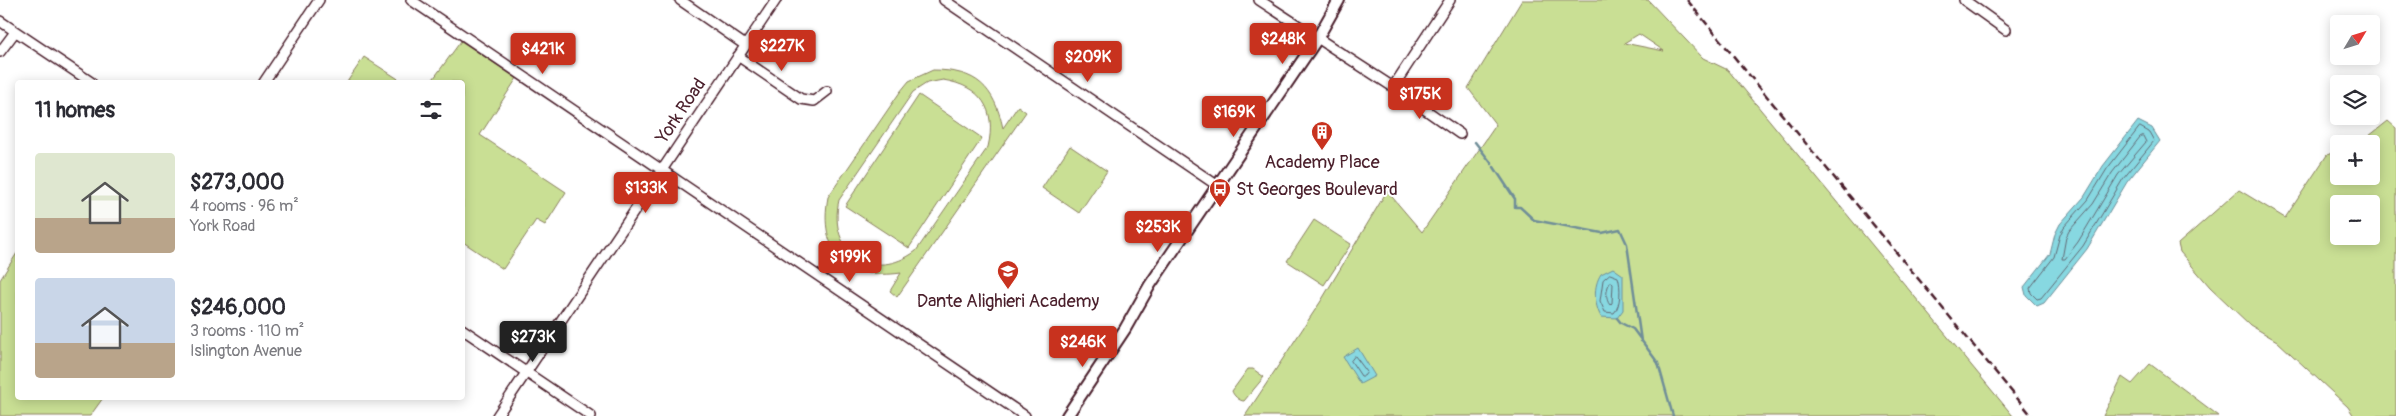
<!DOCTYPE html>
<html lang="en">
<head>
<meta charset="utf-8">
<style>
  :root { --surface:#fff; --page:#f2f2f3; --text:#2b2b33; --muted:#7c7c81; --accent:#c8321e }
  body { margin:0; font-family:Pangolin,sans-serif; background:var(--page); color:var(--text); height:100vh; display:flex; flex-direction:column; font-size:19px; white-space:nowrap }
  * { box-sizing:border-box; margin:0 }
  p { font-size:16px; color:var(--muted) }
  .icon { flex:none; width:28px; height:28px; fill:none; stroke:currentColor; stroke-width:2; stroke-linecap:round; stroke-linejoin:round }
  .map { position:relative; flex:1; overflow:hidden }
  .drawer { position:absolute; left:15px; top:80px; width:450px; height:320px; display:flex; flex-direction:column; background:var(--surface); border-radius:5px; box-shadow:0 2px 12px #0003 }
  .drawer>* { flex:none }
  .needle { width:32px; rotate:52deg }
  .fabs { position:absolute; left:2330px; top:15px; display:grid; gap:10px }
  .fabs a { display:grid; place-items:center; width:50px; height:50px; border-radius:5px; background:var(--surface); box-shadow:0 2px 12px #0003; font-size:25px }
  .price { position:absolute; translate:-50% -42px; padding:0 11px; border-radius:5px; background:var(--accent); color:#fff; font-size:16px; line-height:32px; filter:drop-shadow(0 1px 2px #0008) }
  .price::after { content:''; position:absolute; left:50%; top:30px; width:15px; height:11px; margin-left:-8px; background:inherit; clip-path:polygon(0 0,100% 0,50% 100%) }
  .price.current { background:#222; color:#fff }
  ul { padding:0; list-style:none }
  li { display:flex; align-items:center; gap:15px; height:125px; padding:0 20px }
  li span { display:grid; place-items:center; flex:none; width:140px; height:100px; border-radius:5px; color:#555 }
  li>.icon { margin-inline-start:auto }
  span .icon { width:60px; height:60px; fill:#fffc; stroke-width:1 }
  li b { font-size:21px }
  h2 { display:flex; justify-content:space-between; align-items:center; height:60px; padding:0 20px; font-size:21px }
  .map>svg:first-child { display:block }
  .green { fill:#c9df94; stroke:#8a7f60; fill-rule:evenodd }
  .water { fill:#87d8e1; stroke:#6f8e98 }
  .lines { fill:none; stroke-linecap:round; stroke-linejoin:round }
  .shore { stroke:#626974; stroke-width:1 }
  .stream { stroke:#6f8e98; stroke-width:2.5 }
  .minor-casing { stroke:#4a1f2b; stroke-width:12 }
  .major-casing { stroke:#4a1f2b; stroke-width:14 }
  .minor { stroke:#fff; stroke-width:9 }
  .major { stroke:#fff; stroke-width:10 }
  .rail { stroke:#4a1f2b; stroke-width:2.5; stroke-dasharray:8 4; stroke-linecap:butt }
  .labels { text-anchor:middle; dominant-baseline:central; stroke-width:4; stroke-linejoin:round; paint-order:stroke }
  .street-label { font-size:18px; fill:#4a1f2b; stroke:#fff }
  .poi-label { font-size:18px; fill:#4a1f2b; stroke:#fff }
</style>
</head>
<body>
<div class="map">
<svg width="2396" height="416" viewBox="0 0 2396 416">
  <rect width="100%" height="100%" fill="#fff"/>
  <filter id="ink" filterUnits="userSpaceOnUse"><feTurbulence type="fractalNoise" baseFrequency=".02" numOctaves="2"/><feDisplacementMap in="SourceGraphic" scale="10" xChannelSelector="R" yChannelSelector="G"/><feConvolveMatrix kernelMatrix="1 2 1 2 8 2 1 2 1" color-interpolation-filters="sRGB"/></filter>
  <g filter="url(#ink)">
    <path class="green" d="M1522 0H1648L1703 58 1728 70 2013 416H1245L1321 301 1387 191 1422 232 1496 125 1468 88ZM1639 34 1664 51 1624 43Z
      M461 41 517 78 480 135 566 192 545 225 536 220 503 269 463 242 462 82H431Z
      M364 57 403 82H347Z
      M933 70C977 70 994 87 1003 128L1018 106 1026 112 897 297 890 291 901 273C847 281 818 251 828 197L900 92 909 81ZM943 80C981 86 997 109 988 147L916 251C873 283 827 253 839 200L913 92 927 83Z
      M919 95 982 138 909 248 845 206Z
      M2388 121 2396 128V416H2354L2348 407 2277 341 2250 325 2210 287 2180 252 2178 244 2239 190 2285 218 2327 155 2339 150V176H2371V144H2352L2369 136ZM2339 204H2371V236H2339Z
      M1070 146 1107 171 1079 213 1042 188Z
      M1314 220 1351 244 1324 285 1287 261Z
      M17 253 18 398H103L90 416H0V280Z
      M2150 364 2219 416H2103L2122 377 2132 384Z
      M1248 369H1253L1264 377 1244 401C1239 401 1233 395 1232 391Z"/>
    <path class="water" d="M2138 121 2152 128 2160 141 2127 182 2087 249 2044 303 2037 306 2026 295 2024 287 2050 254 2055 234 2060 224 2084 197 2103 166Z
      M1613 268 1623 275V310L1617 318 1601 317C1594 304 1593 286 1601 274Z
      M1358 348 1375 376 1360 384 1343 357Z"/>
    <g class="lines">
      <path class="shore" d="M2140 127 2149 132 2154 141 2123 179 2083 246 2041 298 2037 299 2031 293 2030 288 2054 257 2060 235 2064 227 2088 200 2107 169Z
        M2143 136 2146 142 2118 175 2078 242 2065 259H2062L2066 237 2069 231 2093 204 2112 173 2140 137Z
        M1610 274 1618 277C1621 286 1621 306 1614 313L1605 312 1600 301 1603 280Z
        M1611 282 1613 284 1612 303 1610 305C1605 300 1606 285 1611 282Z
        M1355 356 1367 372 1364 376H1361L1351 361Z"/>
      <path class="stream" d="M1475 142 1492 164
        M1494 167 1515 199V207H1520L1534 220 1602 233 1620 229 1627 244 1641 341
        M1617 318 1621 323 1633 329 1658 363 1673 416"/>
      <g class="minor-casing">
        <path id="minor" d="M411 0 1025 416
          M680 0 745 45
          M944 0 1218 186
          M1259 0 1393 87 1460 134
          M1964 0 2006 30
          M0 21 91 82
          M0 52 15 32
          M738 56 801 99 814 101 827 91
          M264 82 319 0
          M1393 87 1450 0
          M462 329 591 416
          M497 416 776 0"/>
      </g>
      <g class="major-casing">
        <path id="major" d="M1067 416 1125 329 1150 285 1317 39 1339 0"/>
      </g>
      <use href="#minor" class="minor"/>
      <use href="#major" class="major"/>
      <path class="rail" d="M1687 0 2032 416"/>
    </g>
  </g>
  <defs>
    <g id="building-pin" transform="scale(1.125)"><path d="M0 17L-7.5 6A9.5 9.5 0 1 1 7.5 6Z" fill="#c8321e" stroke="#fff"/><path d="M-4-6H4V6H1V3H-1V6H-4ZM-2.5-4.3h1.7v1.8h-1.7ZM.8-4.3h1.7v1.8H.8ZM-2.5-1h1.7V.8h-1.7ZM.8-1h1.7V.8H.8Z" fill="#fff"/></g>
    <g id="bus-pin" transform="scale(1.125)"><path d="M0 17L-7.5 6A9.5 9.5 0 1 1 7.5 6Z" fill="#c8321e" stroke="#fff"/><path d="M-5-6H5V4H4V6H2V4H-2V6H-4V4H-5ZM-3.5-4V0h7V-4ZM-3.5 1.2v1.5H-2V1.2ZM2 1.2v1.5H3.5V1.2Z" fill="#fff"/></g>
    <g id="school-pin" transform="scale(1.125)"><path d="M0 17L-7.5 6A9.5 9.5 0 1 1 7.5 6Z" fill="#c8321e" stroke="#fff"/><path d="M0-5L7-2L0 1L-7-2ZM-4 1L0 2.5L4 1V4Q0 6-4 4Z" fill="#fff"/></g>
  </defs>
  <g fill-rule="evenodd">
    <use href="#building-pin" x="1322" y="132"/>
    <use href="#bus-pin" x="1220" y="189"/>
    <use href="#school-pin" x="1008" y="271"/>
  </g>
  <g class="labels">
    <g class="street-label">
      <text transform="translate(681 111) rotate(-56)">York Road</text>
    </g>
    <g class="poi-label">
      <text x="1322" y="162">Academy Place</text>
      <text x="1236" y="189" text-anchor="start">St Georges Boulevard</text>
      <text x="1008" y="301">Dante Alighieri Academy</text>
    </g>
  </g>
</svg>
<div class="fabs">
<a><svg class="needle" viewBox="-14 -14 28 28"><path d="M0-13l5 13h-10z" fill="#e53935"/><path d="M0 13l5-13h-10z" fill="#7c7c81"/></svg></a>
<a><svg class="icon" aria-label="layers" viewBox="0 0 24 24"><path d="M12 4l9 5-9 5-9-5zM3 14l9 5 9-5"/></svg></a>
<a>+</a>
<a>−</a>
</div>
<b class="price" style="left:1283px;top:65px">$248K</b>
<b class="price" style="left:782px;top:72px">$227K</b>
<b class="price" style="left:543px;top:75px">$421K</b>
<b class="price" style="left:1088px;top:83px">$209K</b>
<b class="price" style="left:1420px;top:120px">$175K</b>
<b class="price" style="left:1234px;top:138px">$169K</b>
<b class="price" style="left:646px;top:214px">$133K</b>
<b class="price" style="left:1158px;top:253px">$253K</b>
<b class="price" style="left:850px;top:283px">$199K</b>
<b class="price current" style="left:533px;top:363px">$273K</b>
<b class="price" style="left:1083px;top:368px">$246K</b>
<section class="drawer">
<h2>11 homes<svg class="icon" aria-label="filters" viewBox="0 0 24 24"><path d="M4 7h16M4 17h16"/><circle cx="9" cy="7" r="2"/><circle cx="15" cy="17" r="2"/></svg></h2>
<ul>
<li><span style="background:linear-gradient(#dfe7d0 65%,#b9a48a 0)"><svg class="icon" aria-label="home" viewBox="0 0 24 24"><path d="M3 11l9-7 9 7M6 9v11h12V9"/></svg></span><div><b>$273,000</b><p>4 rooms · 96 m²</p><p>York Road</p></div></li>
<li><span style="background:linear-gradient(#c9d6e8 65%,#b9a48a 0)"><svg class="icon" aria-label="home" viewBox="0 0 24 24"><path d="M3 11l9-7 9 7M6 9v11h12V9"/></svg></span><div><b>$246,000</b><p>3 rooms · 110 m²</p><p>Islington Avenue</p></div></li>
</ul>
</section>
</div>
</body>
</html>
